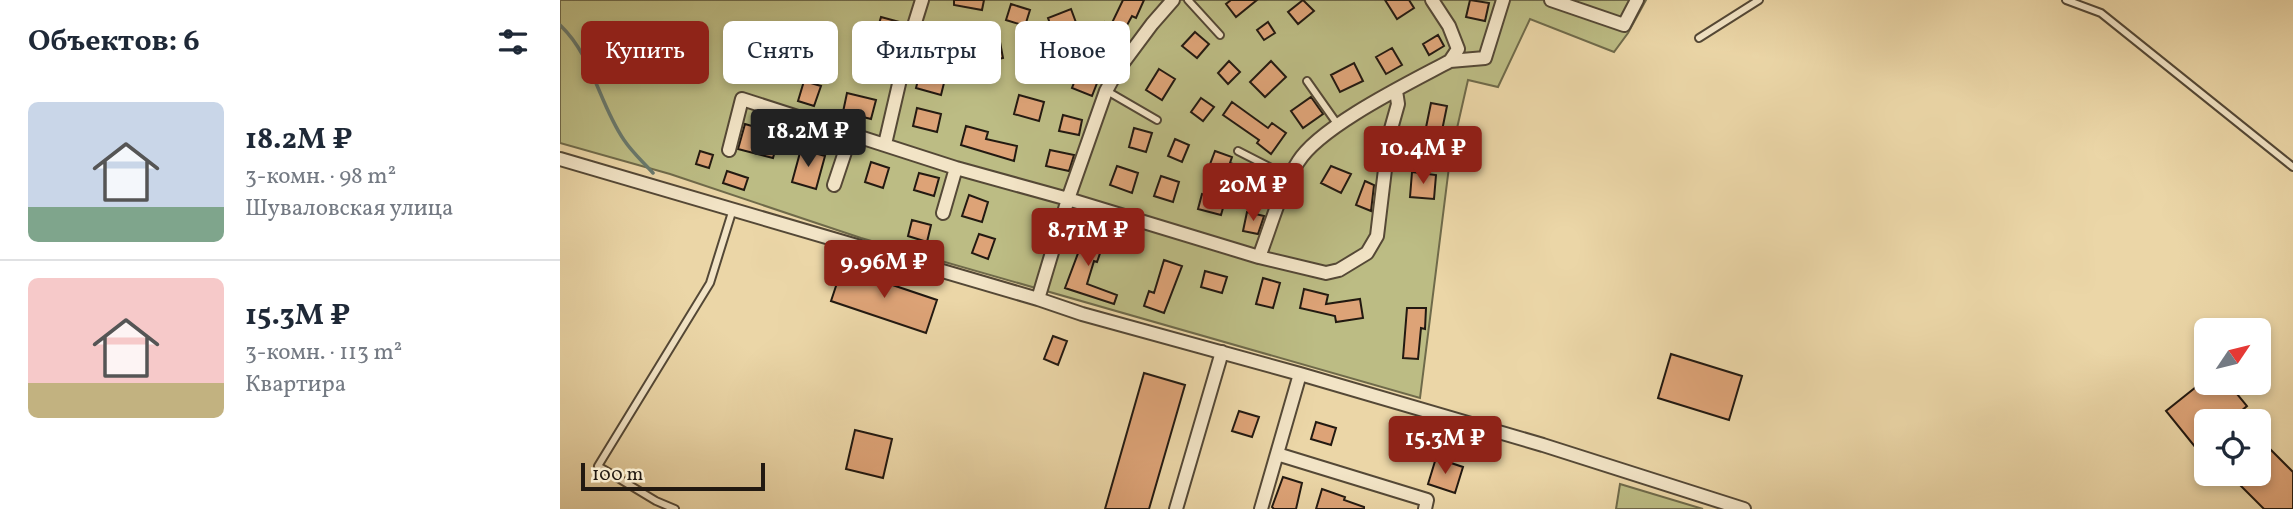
<!DOCTYPE html>
<html lang="ru">
<head>
<meta charset="utf-8">
<style>
  :root { --surface:#fff; --page:#f2f2f3; --text:#1f2937; --muted:#747a83; --line:#e0e1e3; --accent:#8f2418 }
  body { margin:0; font-family:Vollkorn,serif; background:var(--page); color:var(--text); height:100vh; display:flex; flex-direction:column; font-size:26px; white-space:nowrap }
  * { box-sizing:border-box; margin:0 }
  p { font-size:23px; color:var(--muted) }
  .icon { flex:none; width:38px; height:38px; fill:none; stroke:currentColor; stroke-width:2; stroke-linecap:round; stroke-linejoin:round }
  .map { position:relative; flex:1; overflow:hidden }
  .side { display:flex; flex-direction:column; background:var(--surface); width:560px }
  .side>* { flex:none }
  .top-card { position:absolute; left:21px; top:21px; width:665px; height:63px; display:flex; gap:14px }
  .needle { width:46px; rotate:55deg }
  .fabs { position:absolute; left:1634px; top:318px; display:grid; gap:14px }
  .fabs a { display:grid; place-items:center; width:77px; height:77px; border-radius:10px; background:var(--surface); box-shadow:0 4px 10px #0003; font-size:35px }
  .scale { position:absolute; left:21px; bottom:18px; width:184px; box-sizing:border-box; padding-left:7px; border:4px solid #221911; border-top:0; font-size:19px; line-height:24px; white-space:nowrap; color:#221911; -webkit-text-stroke:5px #f2e4c6; paint-order:stroke }
  .price { position:absolute; translate:-50% -60px; padding:0 16px; border-radius:7px; background:var(--accent); color:#fff; font-size:23px; line-height:46px; filter:drop-shadow(0 2px 4px #0008) }
  .price::after { content:''; position:absolute; left:50%; top:42px; width:21px; height:16px; margin-left:-10px; background:inherit; clip-path:polygon(0 0,100% 0,50% 100%) }
  .price.current { background:#222; color:#fff }
  ul { padding:0; list-style:none }
  li { display:flex; align-items:center; gap:21px; height:175px; padding:0 28px }
  li+li { border-top:2px solid var(--line) }
  li span { display:grid; place-items:center; flex:none; width:196px; height:140px; border-radius:10px; color:#555 }
  li>.icon { margin-inline-start:auto }
  span .icon { width:84px; height:84px; fill:#fffc; stroke-width:1 }
  li b { font-size:30px }
  h2 { display:flex; justify-content:space-between; align-items:center; height:84px; padding:0 28px; font-size:30px }
  .chip { padding:0 24px; border-radius:10px; background:var(--surface); box-shadow:0 4px 10px #0003; font-size:24px; line-height:63px }
  .chip.current { background:var(--accent); color:#fff }
  main { display:flex; flex:1; min-height:0 }
  .map>svg:first-child { display:block }
  .green { fill:#bcbc84; stroke:#6f6a4a; stroke-width:2 }
  .lines { fill:none; stroke-linecap:round; stroke-linejoin:round }
  .stream { stroke:#69796d; stroke-width:3.5 }
  .building { fill:#dda377; stroke:#221911; stroke-width:2 }
  .lane-casing { stroke:#544836; stroke-width:10 }
  .street-casing { stroke:#544836; stroke-width:16 }
  .lane { stroke:#f2e4c6; stroke-width:6 }
  .street { stroke:#f2e4c6; stroke-width:12 }
</style>
</head>
<body>
<main>
<section class="side">
<h2>Объектов: 6<svg class="icon" aria-label="filters" viewBox="0 0 24 24"><path d="M4 7h16M4 17h16"/><circle cx="9" cy="7" r="2"/><circle cx="15" cy="17" r="2"/></svg></h2>
<ul>
<li><span style="background:linear-gradient(#c9d6e8 75%,#7fa58c 0)"><svg class="icon" aria-label="home" viewBox="0 0 24 24"><path d="M3 11l9-7 9 7M6 9v11h12V9"/></svg></span><div><b>18.2M ₽</b><p>3-комн. · 98 m²</p><p>Шуваловская улица</p></div></li>
<li><span style="background:linear-gradient(#f6c9c9 75%,#c2b280 0)"><svg class="icon" aria-label="home" viewBox="0 0 24 24"><path d="M3 11l9-7 9 7M6 9v11h12V9"/></svg></span><div><b>15.3M ₽</b><p>3-комн. · 113 m²</p><p>Квартира</p></div></li>
</ul>
</section>
<div class="map">
<svg width="1733" height="509" viewBox="0 0 1733 509">
  <rect width="100%" height="100%" fill="#ebd6a7"/>
  <filter id="stains"><feTurbulence type="fractalNoise" baseFrequency=".00286" numOctaves="4"/><feColorMatrix values="0 0 0 0 .2 0 0 0 0 .09 0 0 0 0 .02 0 0 0 .5 -.17"/></filter>
  <radialGradient id="worn" r=".72"><stop offset=".6" stop-color="#630" stop-opacity="0"/><stop offset="1" stop-color="#630" stop-opacity=".3"/></radialGradient>
  <path class="green" d="M0 0H1086L1068 33 1054 52 970 19 938 87 908 80 890 159 860 398 301 238 110 174 0 143Z
    M1060 484 1143 509H1056Z"/>
  <g class="lines">
    <path class="stream" d="M0 25C33 56 39 104 64 140 72 152 83 162 93 173"/>
  </g>
  <path class="building" d="M394 0H424L422 10 394 5Z
    M563 0H584L576 18 572 16 554 49 536 39 545 22 551 25Z
    M671 0H697L676 17 666 4Z
    M743 0 754 11 738 24 728 12Z
    M825 0H849L854 8 837 19Z
    M910 0 929 3 925 21 906 17Z
    M451 4 470 10 465 26 446 20Z
    M511 9 518 28 495 37 488 18Z
    M321 17 343 23 338 40 316 34Z
    M708 22 715 33 704 40 697 30Z
    M375 23 397 28 392 47 371 41Z
    M635 32 649 44 637 58 622 46Z
    M878 35 884 46 869 55 863 44Z
    M440 42 443 58 429 61 426 45Z
    M483 46 494 67 472 78 462 57Z
    M832 48 842 65 826 74 816 57Z
    M297 53 316 56 314 75 294 72Z
    M669 61 680 72 668 84 658 73Z
    M711 61 726 77 705 97 690 82Z
    M794 63 803 81 780 92 771 75Z
    M599 69 615 79 602 100 586 90Z
    M519 70 539 78 532 96 512 88Z
    M360 72 385 79 381 95 356 88Z
    M244 81 261 86 254 106 238 101Z
    M287 93 316 100 311 119 283 112Z
    M459 95 484 102 479 121 454 114Z
    M751 97 763 114 743 128 731 111Z
    M641 98 654 107 643 121 631 112Z
    M672 102 708 128 712 123 726 133 711 154 697 143 699 140 663 115Z
    M871 103 887 106 877 155 861 152Z
    M357 108 381 114 377 132 353 126Z
    M503 115 522 120 519 135 499 131Z
    M185 124 220 134 213 158 178 149Z
    M406 126 428 132 426 139 457 146 454 161 401 145Z
    M574 128 592 133 586 152 569 147Z
    M615 139 629 145 622 162 608 156Z
    M241 149 265 156 256 189 232 182Z
    M490 150 514 155 509 171 486 166Z
    M140 151 153 155 149 168 136 164Z
    M655 151 672 157 670 163 699 173 692 194 679 189 682 179 649 167Z
    M311 162 329 168 323 188 305 182Z
    M557 166 578 173 572 193 550 185Z
    M771 166 791 174 781 193 761 183Z
    M167 171 188 178 184 190 163 183Z
    M852 172 876 175 874 199 850 197Z
    M359 173 379 178 374 196 354 190Z
    M601 176 619 182 613 202 594 196Z
    M805 181 814 185 811 211 796 205Z
    M642 194 665 201 661 215 638 209Z
    M409 195 428 202 422 222 402 216Z
    M687 212 704 216 698 234 683 231Z
    M352 220 371 225 367 242 348 236Z
    M524 233 545 239 537 262 534 261 527 284 557 295 554 304 505 288 520 248 514 247 518 234 523 236Z
    M419 234 435 239 428 259 412 253Z
    M604 260 622 266 604 313 584 306 589 291 594 293Z
    M282 268 377 300 366 333 271 301Z
    M645 271 667 277 662 293 641 287Z
    M703 278 720 283 713 308 696 304Z
    M744 289 768 295 766 304 800 299 803 318 776 322 775 316 740 308Z
    M847 308H866L865 329 861 328 858 359 843 358Z
    M493 336 507 341 498 365 484 359Z
    M1111 354 1182 376 1169 420 1098 398Z
    M584 373 625 385 589 509H545Z
    M1641 383H1668L1687 406 1668 422H1647V439L1636 448 1606 411Z
    M679 411 699 417 692 437 672 431Z
    M756 422 776 428 771 445 751 439Z
    M295 430 332 439 323 478 286 469Z
    M1699 438 1733 472V509H1704L1669 474H1699Z
    M876 458 903 467 895 493 868 484Z
    M723 477 742 483 736 509H714L712 507Z
    M762 489 785 497 784 500 804 507V509H756Z"/>
  <g class="lines">
    <g class="lane-casing">
      <path id="lane" d="M628 0 660 35
        M1506 0 1541 13 1733 167
        M1139 38 1199 0
        M513 52 556 71
        M747 81 778 125
        M547 91 597 120
        M678 151 729 177
        M115 509 96 501 38 466 150 283 173 209"/>
    </g>
    <g class="street-casing">
      <path id="street" d="M991 0 1064 25 1077 0
        M348 45 397 58
        M890 61 925 58 943 0
        M325 144 348 45 362 0
        M169 150 182 99 396 168 508 199 699 257 766 273 779 270 807 253 817 236 829 136 838 104 836 91
        M0 159 478 299 522 314 740 374 983 445 1184 509
        M274 185 291 134
        M383 213 396 168
        M699 257C711 226 720 190 738 162 760 126 851 82 890 61L898 49 889 26 872 0
        M478 299 508 199 546 91 557 71 592 24 613 0
        M717 454 867 500 865 509
        M616 509 662 352
        M701 509 740 374"/>
    </g>
    <use href="#lane" class="lane"/>
    <use href="#street" class="street"/>
  </g>
  <rect width="100%" height="100%" filter="url(#stains)"/>
  <rect width="100%" height="100%" fill="url(#worn)"/>
</svg>
<div class="fabs">
<a><svg class="needle" viewBox="-14 -14 28 28"><path d="M0-13l5 13h-10z" fill="#e53935"/><path d="M0 13l5-13h-10z" fill="#747a83"/></svg></a>
<a><svg class="icon" aria-label="locate" viewBox="0 0 24 24"><circle cx="12" cy="12" r="6"/><path d="M12 2v4M12 18v4M2 12h4M18 12h4"/></svg></a>
</div>
<div class="scale">100 m</div>
<b class="price current" style="left:248px;top:169px">18.2M ₽</b>
<b class="price" style="left:863px;top:186px">10.4M ₽</b>
<b class="price" style="left:693px;top:223px">20M ₽</b>
<b class="price" style="left:528px;top:268px">8.71M ₽</b>
<b class="price" style="left:324px;top:300px">9.96M ₽</b>
<b class="price" style="left:885px;top:476px">15.3M ₽</b>
<div class="top-card">
<a class="chip current">Купить</a>
<a class="chip">Снять</a>
<a class="chip">Фильтры</a>
<a class="chip">Новое</a>
</div>
</div>
</main>
</body>
</html>
